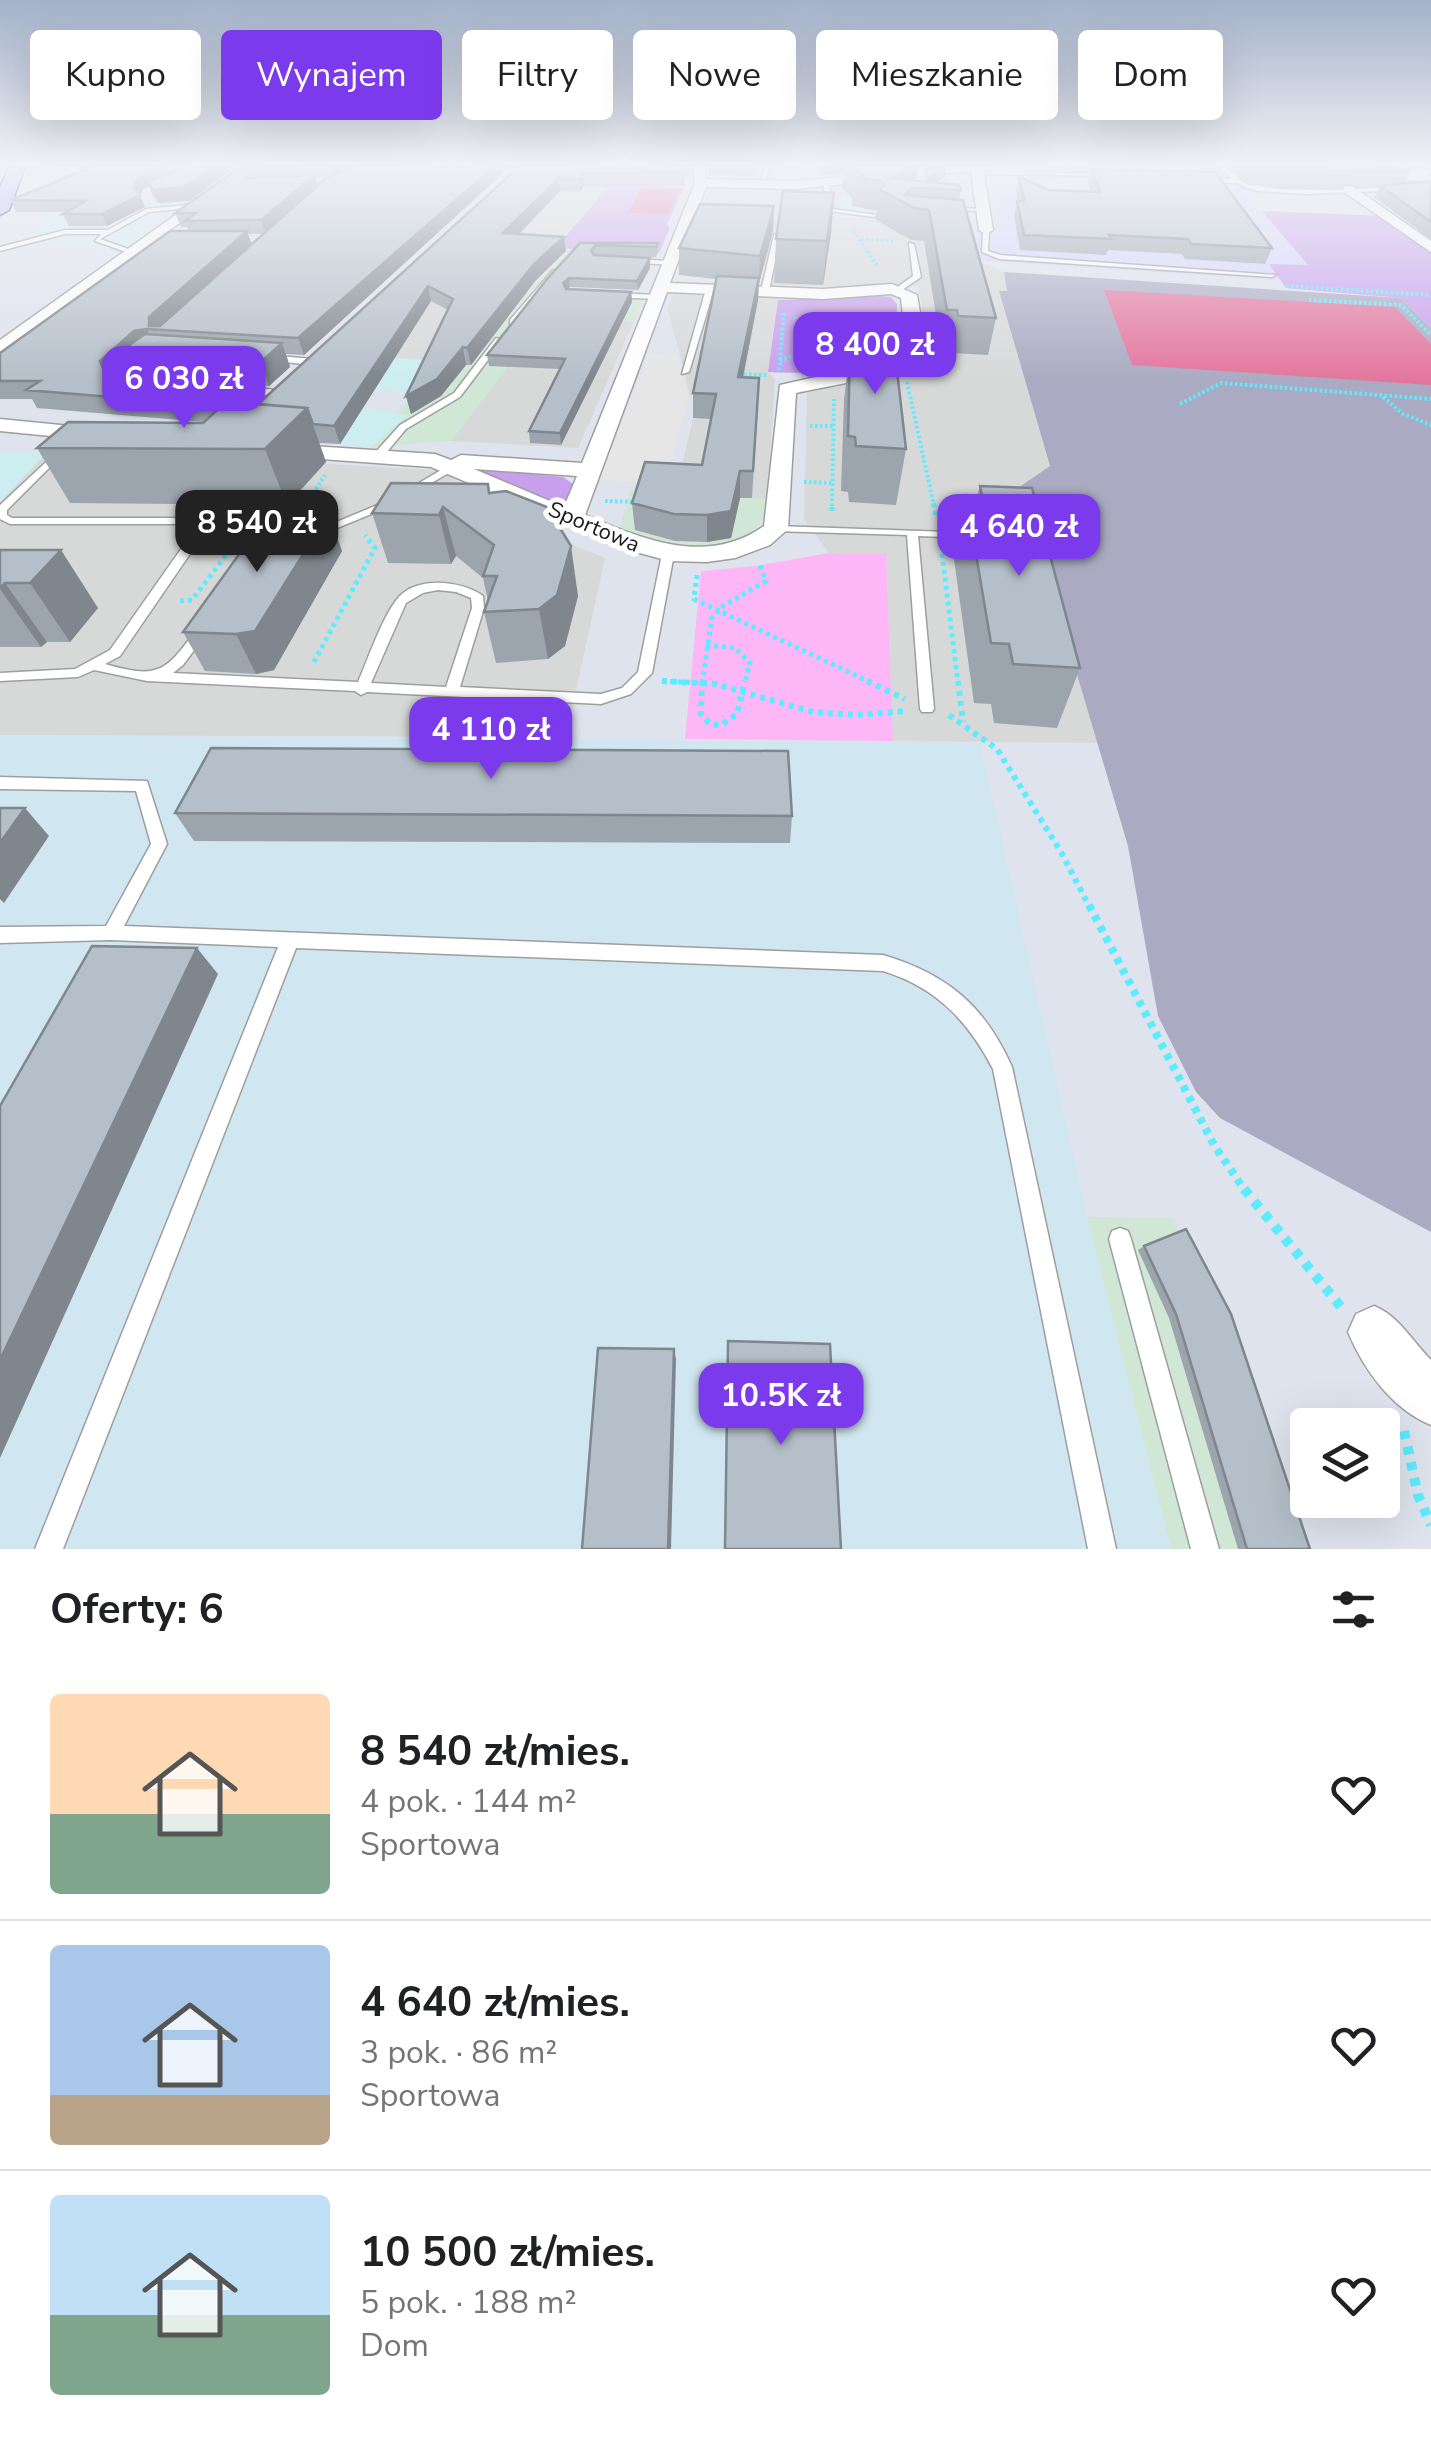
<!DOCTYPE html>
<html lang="pl">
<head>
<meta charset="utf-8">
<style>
  :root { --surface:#fff; --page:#f6f6f6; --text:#202124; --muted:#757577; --line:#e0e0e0; --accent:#7c3aed }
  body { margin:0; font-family:"Nunito Sans",sans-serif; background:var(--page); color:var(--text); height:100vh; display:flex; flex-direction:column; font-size:38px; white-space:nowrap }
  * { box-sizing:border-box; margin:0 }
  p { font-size:32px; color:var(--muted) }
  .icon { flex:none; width:55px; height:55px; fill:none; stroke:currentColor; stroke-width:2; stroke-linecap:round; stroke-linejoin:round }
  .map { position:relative; height:1549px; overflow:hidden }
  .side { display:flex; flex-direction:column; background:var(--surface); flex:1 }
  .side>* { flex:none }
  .top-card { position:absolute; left:30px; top:30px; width:1372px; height:90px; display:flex; gap:20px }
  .fabs { position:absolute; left:1290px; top:1408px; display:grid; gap:20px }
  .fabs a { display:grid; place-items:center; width:110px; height:110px; border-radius:10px; background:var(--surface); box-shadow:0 10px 40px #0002; font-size:50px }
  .price { position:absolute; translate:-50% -85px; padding:0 22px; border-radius:20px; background:var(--accent); color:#fff; font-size:32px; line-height:65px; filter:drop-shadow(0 2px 5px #0008) }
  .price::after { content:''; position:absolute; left:50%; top:60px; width:30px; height:22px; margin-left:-15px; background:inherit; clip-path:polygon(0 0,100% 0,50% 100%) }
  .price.active { background:#222; color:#fff }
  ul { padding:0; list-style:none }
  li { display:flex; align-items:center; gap:30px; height:250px; padding:0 50px }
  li+li { border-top:2px solid var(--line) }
  li span { display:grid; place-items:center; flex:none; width:280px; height:200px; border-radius:10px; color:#555 }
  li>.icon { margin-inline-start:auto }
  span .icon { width:120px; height:120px; fill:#fffc; stroke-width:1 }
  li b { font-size:42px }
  h2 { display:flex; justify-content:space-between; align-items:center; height:120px; padding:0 50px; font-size:42px }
  .tag { padding:0 35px; border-radius:10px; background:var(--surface); box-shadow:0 10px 40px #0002; font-size:35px; line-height:90px }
  .tag.active { background:var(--accent); color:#fff }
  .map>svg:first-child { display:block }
  .residential { fill:#d7d9d9 }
  .commercial { fill:#cceef0 }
  .industrial { fill:#d0e7d5 }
  .education { fill:#d7d6ff }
  .military { fill:#d0e7f1 }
  .construction { fill:#aaaac2 }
  .grass { fill:#c89fec }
  .park { fill:#fdb6f6 }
  .pitch { fill:#e3769d }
  .parking { fill:#e6e6e6 }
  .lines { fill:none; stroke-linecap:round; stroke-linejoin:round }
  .service-casing { stroke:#9e9e9e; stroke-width:3 }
  .minor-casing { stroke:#9e9e9e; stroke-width:3 }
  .tertiary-casing { stroke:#9e9e9e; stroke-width:2 }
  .secondary-casing { stroke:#0f0073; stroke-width:3 }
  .path-far5 { stroke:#5eebff; stroke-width:2.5; stroke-dasharray:2.5 2.5; stroke-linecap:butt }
  .path-far4 { stroke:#5eebff; stroke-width:4; stroke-dasharray:2.5 2.5; stroke-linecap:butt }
  .path-far3 { stroke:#5eebff; stroke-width:5; stroke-dasharray:4 4; stroke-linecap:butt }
  .path-far2 { stroke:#5eebff; stroke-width:6; stroke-dasharray:5 5; stroke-linecap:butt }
  .path-far1 { stroke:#5eebff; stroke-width:8; stroke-dasharray:6 6; stroke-linecap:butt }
  .path { stroke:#5eebff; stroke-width:10; stroke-dasharray:8 8; stroke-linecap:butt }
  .service { fill:#fff; fill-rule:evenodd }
  .minor { fill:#fff; fill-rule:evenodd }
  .tertiary { fill:#fff; fill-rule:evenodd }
  .secondary { fill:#b2acfe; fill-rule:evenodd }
  .wall { fill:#9ca4ad; fill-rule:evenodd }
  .shaded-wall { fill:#7f868d }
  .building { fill:#b5bfc9; stroke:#7f868d; stroke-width:2.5 }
  .labels { text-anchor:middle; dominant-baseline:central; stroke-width:10; stroke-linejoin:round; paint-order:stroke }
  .far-street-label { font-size:22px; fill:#1a1a1a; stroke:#fff }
</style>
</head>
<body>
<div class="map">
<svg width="1431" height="1549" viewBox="0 0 1431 1549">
  <rect width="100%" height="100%" fill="#dfe3ed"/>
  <path class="residential" d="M899 178 878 220 973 224 979 261 1004 272 1007 292H999L1050 467 1021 487 1098 743 893 741 886 555 829 553 804 519 807 390 913 368 930 351 918 286H771L775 267 728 265 693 238 711 188 816 187Z
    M517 185 609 188 444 361 342 355Z
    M674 292 778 295 768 372 775 379 767 499 675 496 698 396 690 395 668 309Z
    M565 314 634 321 578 448 451 441 529 339Z
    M96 450 432 470 443 472 519 523 605 558 566 737 0 735V502L46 453Z"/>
  <path class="commercial" d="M31 164H228L233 169 139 232 148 234 117 256 35 236 51 200V189L23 192Z
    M940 173 971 177 973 224 835 217 843 196 898 197 899 178Z
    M342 355 444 361 417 392 311 385Z
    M290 405 378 410 409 416 371 447 274 440Z
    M0 452 46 453 0 502Z"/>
  <path class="industrial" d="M555 248 659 253 657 261 556 290 646 294 634 321 565 315 529 339 451 441 371 447 407 416 397 412Z
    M631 487 674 488 675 496 767 499 766 516 746 538 717 546 651 545 619 531Z
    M1087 1217 1173 1218 1300 1549H1171Z"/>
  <path class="education" d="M990 164H1213L1243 190 1309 266 1270 264 1280 280 979 261 976 229 995 230Z"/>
  <path class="military" d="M0 735 980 743 1087 1217 1171 1549H0Z"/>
  <path class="construction" d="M1213 164H1309L1431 185 1409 190 1314 193 1243 190Z
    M1004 272 1401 298 1431 328V1232L1220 1118 1196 1092 1158 1016 1128 846 1021 486 1050 466 999 291H1007Z"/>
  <path class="grass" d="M654 164 692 173 638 186 684 188 667 224 670 228 659 253 555 248 608 188 517 185Z
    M1262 211 1386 216 1431 250V328L1401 298 1286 288 1269 264 1308 265Z
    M881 296 891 297 897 304 896 346C858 370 812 375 768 372L778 300Z
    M481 469 563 477 573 484 569 499 555 503 476 471Z"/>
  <path class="park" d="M829 553 886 554 893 741 685 739 701 571 756 566Z"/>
  <path class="pitch" d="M641 188H642L680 189 668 214 628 213Z
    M1104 290 1395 307 1431 344V385L1132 365Z"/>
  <path class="parking" d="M14 164H177L172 168 180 170 171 202H113L179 172 105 169 63 187 0 193V185L22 182 0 183V175L27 172 0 173V166Z
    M676 352 689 398 665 482 599 480 649 354Z"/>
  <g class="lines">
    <g class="service-casing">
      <path id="service" d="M57 164 116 167 113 169Z
        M766 164H772L765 179H761Z
        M1216 164H1222L1245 184 1278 189 1334 190 1431 185V189L1305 194 1257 191 1236 183 1200 182 1202 179H1232Z
        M977 171 1109 174 1112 176 975 174Z
        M826 181 829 183 833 209 877 215 874 217 828 211 823 183Z
        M196 204 198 207 149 212 100 239 134 251 132 254 95 241 101 234H65L0 251V247L65 230H108L146 209Z
        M945 207 981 209 984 211 943 210Z
        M986 228 989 230 988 251 1000 255 1276 275 1272 277 999 259 982 252 983 230Z
        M777 233 780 235 769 291 765 293 761 291 774 235Z
        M909 243 914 244 921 277 899 292 896 288 913 276Z
        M630 259 671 261 674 263 671 265 628 262Z
        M553 270 559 271 516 324H510V320Z
        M710 287 714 289 689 372 682 374 706 289Z
        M612 293 658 295 662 297 658 299 609 297Z
        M496 338 503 340 460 397 406 429 381 459H373V455L400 425 454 393Z
        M267 355 313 359 317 362 313 365 264 360V356Z
        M233 387 279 390 283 393 279 396 230 392V388Z
        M59 450 64 453 7 510V515L12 518H184L200 523 205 532 120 656 105 664C158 679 165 673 196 630L201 629 207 633 183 665 173 673 358 682C368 659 381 621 395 602 412 575 461 580 483 596L484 608 460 687 601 694 622 688 638 672 662 554 668 551 674 554 652 673 631 694 601 704 367 692 361 695 355 691 147 681 94 670 78 677 0 681V673L75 669 110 650 193 532 191 527 183 524H10L0 519V505ZM438 590 456 592 471 598 472 608 446 687 371 683 406 603 423 593Z
        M448 466 457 468 411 495 402 493Z
        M387 501 392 504 391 506 320 535H312L310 533Z
        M776 526 978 533 980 535 974 538 918 536 934 709 932 712H922L920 709 907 535 772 531V527Z
        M0 777 147 781 167 844 124 926 883 955C947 974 985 1006 1012 1067L1116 1549H1088L993 1069C968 1021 936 987 883 971L296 948 63 1549H35L278 947 111 940 0 943V927L106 926 151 844 136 791 0 789Z
        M1120 1228 1128 1231 1131 1239 1219 1549H1191L1109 1239 1112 1231Z"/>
    </g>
    <g class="minor-casing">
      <path id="minor" d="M247 164H261L0 353V340Z
        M692 164H704L706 179 796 181 982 164 993 230 986 234 979 230 971 171 796 189 706 187 670 283 823 289 892 284 917 295 926 348C903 376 832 385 796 393L788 529 770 545 735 558 707 562 669 561 625 549 431 467 280 456 269 450 280 444 435 454 451 460 461 455 582 463 695 183ZM667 292 823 299 891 294 901 298 907 348 869 365 780 385 764 526C706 567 643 539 585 515ZM474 469 577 476 564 507Z
        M1431 166V174L1395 177 1389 173Z
        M1344 186H1352L1431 241V252L1344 192Z
        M0 419 101 429 111 435 101 441 0 431Z
        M1374 1306C1399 1316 1412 1341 1431 1360V1425C1392 1409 1364 1370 1348 1332L1356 1314Z"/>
    </g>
    <g class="tertiary-casing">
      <path id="tertiary" d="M1331 164H1364L1431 176V184Z"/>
    </g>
    <g class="secondary-casing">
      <path id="secondary" d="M10 164H26L9 210 0 215V188Z"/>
    </g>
    <path class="path-far5" d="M854 231 869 254
      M861 239 893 241"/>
    <path class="path-far4" d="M867 251 878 267
      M1286 286 1431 295
      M1309 300 1401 305 1431 335
      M794 317C814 343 852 341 879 326L876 314
      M780 361 837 337
      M779 370 784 313
      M739 374 767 375
      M907 382 934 506
      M1383 397 1403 414 1431 425
      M1180 404 1221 383 1431 399
      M810 426H834
      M804 482 833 483
      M605 501 638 502
      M305 506 325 475
      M832 506 834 399"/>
    <path class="path-far3" d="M933 503 936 517
      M302 511 307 503
      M832 511V503
      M213 512H310
      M942 554 958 683
      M697 575 694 599 872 683
      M180 601 192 600 236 542 258 536
      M706 645 735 648 750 663 745 683
      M314 662 375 548 365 535
      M662 681 704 683
      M702 683 712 618 723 606 766 581 759 563"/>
    <path class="path-far2" d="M662 681 715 684 813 712 856 715 906 711
      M702 681 701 714 710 724 721 725 737 714 745 681
      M867 681 905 699
      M958 681 963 722
      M949 715 997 749 1061 852 1090 908"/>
    <path class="path-far1" d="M1089 905 1214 1145 1246 1192"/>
    <path class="path" d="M1244 1189 1341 1307
      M1404 1431 1418 1495 1431 1525"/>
    <use href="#service" class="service"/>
    <use href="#minor" class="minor"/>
    <use href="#tertiary" class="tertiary"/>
    <use href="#secondary" class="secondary"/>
  </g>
  <path class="wall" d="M176 164H240L189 201 158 203 153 196 149 186 143 189 140 195 145 207 107 226H69L63 214 66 212H16L11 200 169 173 183 167Z
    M245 164H354L351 168 356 164H513L304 355 286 354 290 367 269 386 252 385 257 398 250 404H258L522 164H690V177H684L685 186H584L580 192 560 191 519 234 564 237 566 251 536 280 471 365H466L441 396 411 414 406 396 448 310 431 301 340 444 319 443 326 462 287 505 70 503 37 448 204 422 37 408 32 399H0V353L189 231 187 227H181L175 213ZM316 178H328L318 186ZM248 234H263L252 244ZM126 362 130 370 118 369Z
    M707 164H757L756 176 709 175Z
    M814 164H939L918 166 916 181 924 182 925 170 946 168 945 177 935 183 961 190 959 200 996 318 988 355 951 353 950 347 941 346 924 241 911 240 876 220 877 211 852 206V198L842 188 843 173 825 175Z
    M1297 164H1371L1410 172 1405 183 1323 182Z
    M1091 169 1272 248 1265 264 1185 259 1182 254 1108 250 1106 255 1020 250 1014 215 1018 201 1016 191 1019 177 1048 190 1091 192 1088 183Z
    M1431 181V239L1374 197 1380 186Z
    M834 193 831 233 823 285 774 283 776 239Z
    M774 206 773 231 759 283 758 300 743 378H759L752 498H740L731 538 707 542 675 541 635 530 632 503 702 465 711 419 693 418V393L716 279 679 275V248Z
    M580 243H658V252L656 257 596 255 650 258V268L638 290 570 287 568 289 631 292 632 302 561 445 530 443 529 431 560 369 489 366 487 355Z
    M850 349 906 449 896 505 849 502 848 492 841 491 844 400Z
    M980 486 1080 668 1057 728 994 723 991 704 974 703 953 552 966 495 977 496Z
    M489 493 578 596 565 646 548 659 496 663 484 612 488 601 483 578 456 556 451 564 388 563 372 513Z
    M0 550 98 608 70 642H47L41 647H0Z
    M342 551 274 670 256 674 205 671 183 632Z
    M175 813 792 816 790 843 194 841Z
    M1144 1246 1310 1549H1238L1169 1318 1138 1250Z"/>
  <path class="shaded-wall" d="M218 164H240L189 201 158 203 153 190Z
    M332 164H354L348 172 335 177Z
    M497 164H513L304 355 298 338Z
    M844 164 843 173 825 175 826 165Z
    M850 164H939L918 166 915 188H911L909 205 891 178Z
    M166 165 170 176 148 182 149 186 143 189 140 195 145 207 107 226 102 214 134 187 138 178Z
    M946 168 945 177 927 187 928 178Z
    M583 173 584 186 580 192 579 179Z
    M315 175 319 188 266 234 261 220Z
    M559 178 560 191 505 248 503 233Z
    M834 193 831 233 823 285 827 241Z
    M774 206 773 231 759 283 760 256Z
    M247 231 252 246 161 329 149 326V317Z
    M564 237 566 251 536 280 471 365 467 348 534 264Z
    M650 258V268L638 290 637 281Z
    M569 278 570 287 564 293 563 283Z
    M759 278 758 300 738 402V377Z
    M428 286 431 301 340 444 334 426Z
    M631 292 632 302 561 445 560 433Z
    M147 329 154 345 121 351 126 362 108 378 100 361 134 331Z
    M282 343 290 367 269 386 261 362Z
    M463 347 466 365 441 396 411 414 406 396Z
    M250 380 257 398 228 424 221 406Z
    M307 408 326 462 287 505 265 449Z
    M740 471V498L731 538 707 542V515Z
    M443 507 456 556 451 564 439 515Z
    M329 513 342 551 274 670 256 674 236 634Z
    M571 546 578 596 565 646 548 659 539 609Z
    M61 550 98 608 70 642 30 583Z
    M5 583 47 642 41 647 0 589Z
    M25 808 49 836 4 903 0 899V843Z
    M197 948 218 974 0 1458V1360Z
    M674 1349 676 1359 671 1549H668Z"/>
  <path class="building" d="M99 164 166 165 138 178 134 187 140 195 102 214H63L86 201 11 200Z
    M189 164H218L184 187 153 190 148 182Z
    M245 164H333L244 167 240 171 246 178 315 175 261 220 185 221 196 213H175Z
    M356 164H497L298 338 147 329 134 331 100 361 103 368 250 380 221 406 26 390 40 381H0V353L170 231H247L149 317V326H160L326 178 353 168Z
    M522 164H642L638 170 684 173H583L579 179 559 178 503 233 564 237 534 264 467 348 463 347 437 379 406 396 453 299 428 286 334 426 313 424 307 408 258 404Z
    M850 164H919L891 178 959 185 961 190 911 188 905 195 963 200 996 318 958 316 957 310H947L929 210 915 208 880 190 884 185 881 181 855 177H865Z
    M1316 164H1371L1410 172 1327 171Z
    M946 168 928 178 925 170Z
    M1091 169 1215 172 1272 248 1191 244 1188 239 1109 235 1111 239 1024 235 1017 201H1024L1019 177 1048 190 1100 192Z
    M1431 181V222L1380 186Z
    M783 191 834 193 827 241 776 239Z
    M700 204 774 206 760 256 679 248Z
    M580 243H658L656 247 596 245 591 250 594 255 650 258 637 281 569 278 563 283 566 289 631 292 560 433 529 431 565 359 487 355 547 279Z
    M717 276 759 278 738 377 759 378 753 471H740L731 511 707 515 674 514 632 503 645 462 702 465 716 394 693 393Z
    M145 334 282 343 261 362 121 351Z
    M856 342 894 344 906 449 856 446 855 437 848 436 850 349 856 350Z
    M226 402 307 408 265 449 37 448 68 422 203 423Z
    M391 483 488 484 489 493 506 491 547 507 571 546 557 595 539 609 484 612 497 576H483L494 545 443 507 439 515 372 513Z
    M980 486 1032 488 1080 668 1013 664 1009 644 991 643 966 495 982 496Z
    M279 512 329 513 255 631 236 634 183 632 266 517Z
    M0 550H61L30 583H5L0 588Z
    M211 748 788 751 792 816 175 813Z
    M0 808H25L0 843Z
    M92 946 197 948 0 1360V1106Z
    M1186 1229 1231 1314 1310 1549H1247L1176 1314 1144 1246Z
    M728 1341 830 1344 841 1549H725Z
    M598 1348 674 1349 668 1549H582Z"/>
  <linearGradient id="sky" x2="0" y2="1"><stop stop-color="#a4b1c9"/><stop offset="0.43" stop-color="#f1f2f7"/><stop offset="1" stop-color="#f1f2f7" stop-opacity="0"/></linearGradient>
  <rect width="1431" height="381" fill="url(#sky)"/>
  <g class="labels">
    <g class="far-street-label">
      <text transform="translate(594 527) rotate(23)">Sportowa</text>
    </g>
  </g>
</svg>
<div class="fabs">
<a><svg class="icon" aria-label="layers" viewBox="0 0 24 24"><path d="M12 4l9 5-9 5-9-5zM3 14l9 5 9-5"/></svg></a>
</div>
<b class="price" style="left:875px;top:397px">8 400 zł</b>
<b class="price" style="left:184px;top:431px">6 030 zł</b>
<b class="price active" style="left:257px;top:575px">8 540 zł</b>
<b class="price" style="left:1019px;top:579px">4 640 zł</b>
<b class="price" style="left:491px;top:782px">4 110 zł</b>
<b class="price" style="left:781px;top:1448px">10.5K zł</b>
<div class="top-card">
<a class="tag">Kupno</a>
<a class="tag active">Wynajem</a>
<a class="tag">Filtry</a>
<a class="tag">Nowe</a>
<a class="tag">Mieszkanie</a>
<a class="tag">Dom</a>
</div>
</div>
<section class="side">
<h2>Oferty: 6<svg class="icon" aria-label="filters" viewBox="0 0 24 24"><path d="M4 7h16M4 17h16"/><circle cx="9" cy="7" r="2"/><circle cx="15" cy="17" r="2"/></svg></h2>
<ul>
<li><span style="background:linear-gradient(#ffd9b3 60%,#7fa58c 0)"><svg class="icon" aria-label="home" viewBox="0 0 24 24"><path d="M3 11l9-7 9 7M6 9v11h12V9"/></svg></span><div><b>8 540 zł/mies.</b><p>4 pok. · 144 m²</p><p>Sportowa</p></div><svg class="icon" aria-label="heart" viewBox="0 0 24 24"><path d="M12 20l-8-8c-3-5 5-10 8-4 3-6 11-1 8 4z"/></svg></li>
<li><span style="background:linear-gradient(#a9c7e8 75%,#b9a48a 0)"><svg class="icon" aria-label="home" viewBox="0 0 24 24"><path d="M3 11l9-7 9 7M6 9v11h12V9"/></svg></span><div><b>4 640 zł/mies.</b><p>3 pok. · 86 m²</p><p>Sportowa</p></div><svg class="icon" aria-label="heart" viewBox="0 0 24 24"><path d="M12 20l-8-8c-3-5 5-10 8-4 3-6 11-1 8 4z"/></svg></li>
<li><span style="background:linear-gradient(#bfe0f5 60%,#7fa58c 0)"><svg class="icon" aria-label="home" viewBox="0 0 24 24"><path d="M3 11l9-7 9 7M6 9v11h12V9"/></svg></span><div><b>10 500 zł/mies.</b><p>5 pok. · 188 m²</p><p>Dom</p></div><svg class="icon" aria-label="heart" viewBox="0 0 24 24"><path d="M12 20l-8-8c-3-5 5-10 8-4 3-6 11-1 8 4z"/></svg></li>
</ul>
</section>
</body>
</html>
